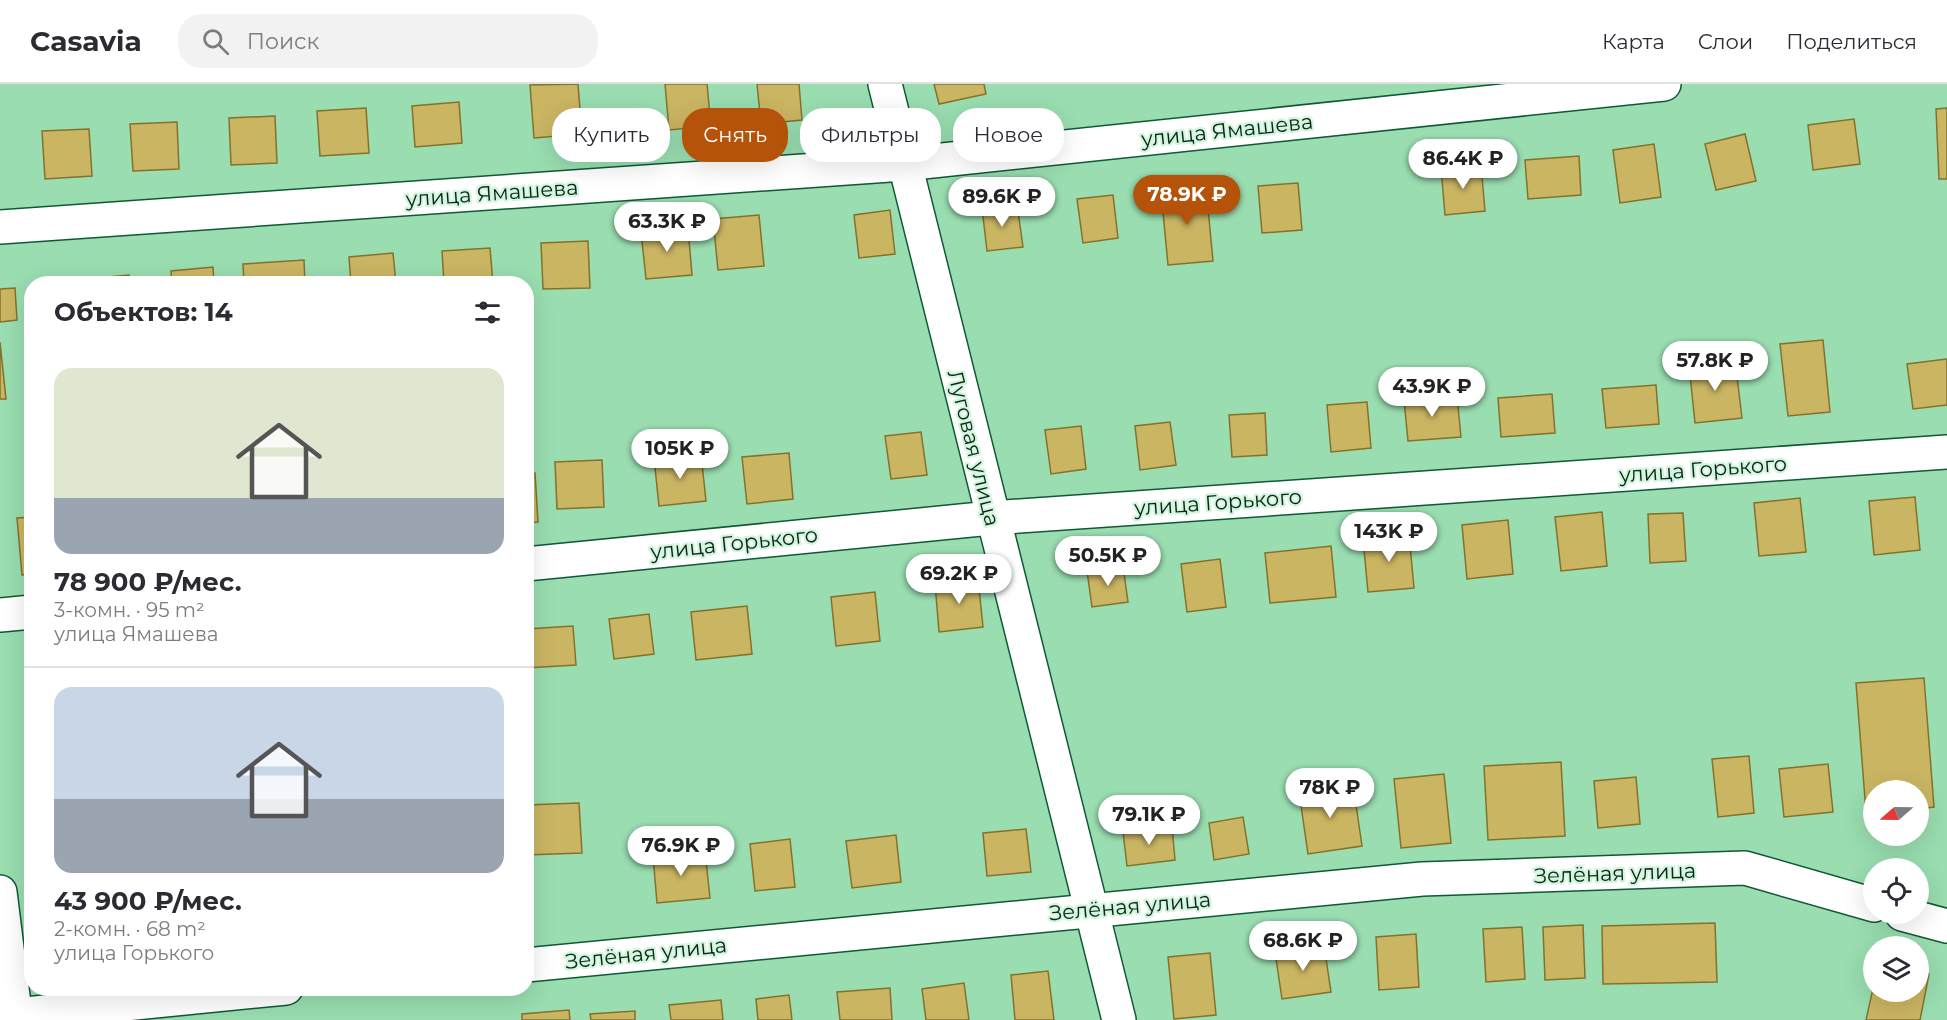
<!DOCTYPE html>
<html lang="ru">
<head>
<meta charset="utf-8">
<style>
	body { margin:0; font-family:Montserrat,sans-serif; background:#f2f2f3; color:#2b2b33; height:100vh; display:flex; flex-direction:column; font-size:22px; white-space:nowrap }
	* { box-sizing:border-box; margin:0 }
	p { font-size:20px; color:#7c7c81 }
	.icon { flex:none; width:33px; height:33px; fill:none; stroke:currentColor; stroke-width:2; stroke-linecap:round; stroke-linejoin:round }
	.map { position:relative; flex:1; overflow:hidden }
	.details { position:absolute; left:24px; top:192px; width:510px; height:720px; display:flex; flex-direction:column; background:#fff; border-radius:24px; box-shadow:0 6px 24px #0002 }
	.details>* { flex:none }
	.guide { position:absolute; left:552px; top:24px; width:570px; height:54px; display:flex; gap:12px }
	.needle { width:39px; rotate:250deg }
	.tools { position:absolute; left:1863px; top:696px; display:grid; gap:12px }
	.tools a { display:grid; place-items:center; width:66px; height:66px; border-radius:50%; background:#fff; box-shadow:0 6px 24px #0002; font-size:30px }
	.price { position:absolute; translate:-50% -51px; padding:0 14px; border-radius:21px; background:#fff; color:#222; font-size:20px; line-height:39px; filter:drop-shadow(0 2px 3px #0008) }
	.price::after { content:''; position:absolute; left:50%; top:36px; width:18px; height:14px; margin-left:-9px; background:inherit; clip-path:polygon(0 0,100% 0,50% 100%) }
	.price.current { background:#b45309; color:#fff }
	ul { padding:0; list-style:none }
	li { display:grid; align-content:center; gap:12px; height:318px; padding:0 30px }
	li+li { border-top:2px solid #e1e1e2 }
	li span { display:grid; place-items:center; height:186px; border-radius:18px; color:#555 }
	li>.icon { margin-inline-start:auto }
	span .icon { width:108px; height:108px; fill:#fffc; stroke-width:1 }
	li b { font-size:26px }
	h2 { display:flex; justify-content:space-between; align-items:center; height:72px; padding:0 30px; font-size:26px }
	.chip { padding:0 21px; border-radius:24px; background:#fff; box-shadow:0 6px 24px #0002; font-size:21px; line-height:54px }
	.chip.current { background:#b45309; color:#fff }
	header { display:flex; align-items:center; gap:36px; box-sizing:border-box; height:84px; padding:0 30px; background:#fff; border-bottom:2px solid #e1e1e2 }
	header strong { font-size:28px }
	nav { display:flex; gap:33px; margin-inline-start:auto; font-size:21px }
	.search { width:420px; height:54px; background:#f2f2f3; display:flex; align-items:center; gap:15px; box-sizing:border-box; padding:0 21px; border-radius:24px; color:#7c7c81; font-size:22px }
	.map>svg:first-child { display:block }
	.building { fill:#cab563; stroke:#84722b; stroke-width:1.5 }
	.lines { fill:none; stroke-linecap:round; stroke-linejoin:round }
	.minor-casing { stroke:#0f5934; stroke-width:36 }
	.minor { stroke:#fff; stroke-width:33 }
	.labels { text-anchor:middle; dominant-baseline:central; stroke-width:4.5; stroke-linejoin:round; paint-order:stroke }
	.street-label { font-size:21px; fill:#0a2616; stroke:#d3f5de }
</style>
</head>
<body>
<header>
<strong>Casavia</strong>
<div class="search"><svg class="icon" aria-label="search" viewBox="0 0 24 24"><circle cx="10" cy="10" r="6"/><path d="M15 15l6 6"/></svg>Поиск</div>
<nav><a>Карта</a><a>Слои</a><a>Поделиться</a></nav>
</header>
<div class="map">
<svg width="1947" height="936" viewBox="0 0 1947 936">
	<rect width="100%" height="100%" fill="#99ddb0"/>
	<g class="building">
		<path d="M578,0l4,50 -48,4 -4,-53z"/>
		<path d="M665,0h42l4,42 -42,4z"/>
		<path d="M757,0h42l3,36 -41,4z"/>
		<path d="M934,0h50l2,10 -47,10z"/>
		<path d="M459,18l3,41 -47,4 -3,-41z"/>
		<path d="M366,24l3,45 -49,3 -3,-45z"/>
		<path d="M1947,24v71h-8l-3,-70z"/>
		<path d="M275,32l2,47 -46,2 -2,-47z"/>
		<path d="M1854,35l6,45 -47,6 -5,-45z"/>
		<path d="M177,38l2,47 -46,2 -3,-47z"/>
		<path d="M89,45l3,47 -47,3 -3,-48z"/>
		<path d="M1745,50l11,47 -40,9 -11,-46z"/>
		<path d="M1654,60l7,53 -41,6 -7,-53z"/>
		<path d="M1579,72l2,39 -53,4 -3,-39z"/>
		<path d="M1481,81l4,46 -40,4 -4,-47z"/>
		<path d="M1298,99l4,47 -40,3 -4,-47z"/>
		<path d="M1206,103l7,74 -45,4 -7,-74z"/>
		<path d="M1113,111l5,43 -35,5 -6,-44z"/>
		<path d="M1017,120l6,43 -36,4 -5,-43z"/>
		<path d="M890,126l5,44 -36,4 -5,-43z"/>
		<path d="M759,131l5,51 -46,4 -5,-51z"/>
		<path d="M688,144l4,47 -46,4 -5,-47z"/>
		<path d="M588,157l2,47 -47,1 -2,-46z"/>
		<path d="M490,164l3,36h-49l-2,-33z"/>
		<path d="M393,169l3,31h-45l-2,-27z"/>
		<path d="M304,176l1,24h-61l-1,-20z"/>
		<path d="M213,183l1,17h-42l-1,-13z"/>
		<path d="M129,191v9h-42l-1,-5z"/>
		<path d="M15,204l2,32 -17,2v-33z"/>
		<path d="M1823,256l7,72 -42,4 -8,-72z"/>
		<path d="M0,258l6,57h-6z"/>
		<path d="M1947,275v46l-34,4 -6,-45z"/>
		<path d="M1735,276l7,58 -47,5 -6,-58z"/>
		<path d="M1656,301l3,39 -53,4 -4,-39z"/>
		<path d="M1552,310l3,39 -54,4 -3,-39z"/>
		<path d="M1457,312l4,41 -53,4 -4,-41z"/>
		<path d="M1367,318l4,46 -40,4 -4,-47z"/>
		<path d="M1265,329l2,42 -35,2 -3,-42z"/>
		<path d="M1170,338l6,43 -36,5 -5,-44z"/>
		<path d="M1081,342l5,43 -35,5 -6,-44z"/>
		<path d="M921,348l6,43 -36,4 -6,-43z"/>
		<path d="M789,369l4,46 -46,5 -5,-47z"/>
		<path d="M701,370l5,47 -47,5 -5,-48z"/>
		<path d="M602,376l2,47 -47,2 -2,-47z"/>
		<path d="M535,389l3,49 -12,1v-49z"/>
		<path d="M1915,413l5,53 -46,5 -5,-54z"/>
		<path d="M1800,414l6,54 -47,4 -5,-53z"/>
		<path d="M1602,428l5,54 -46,5 -6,-54z"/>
		<path d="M1683,429l3,48 -36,2 -2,-49z"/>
		<path d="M32,433v57l-10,1 -5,-57z"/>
		<path d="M1508,436l5,54 -46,5 -5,-54z"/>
		<path d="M1409,450l5,54 -46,4 -5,-53z"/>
		<path d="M1331,462l5,51 -66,6 -5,-50z"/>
		<path d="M1220,475l6,48 -39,5 -6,-48z"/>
		<path d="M1123,482l5,36 -36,5 -5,-36z"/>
		<path d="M978,494l5,49 -44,5 -4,-49z"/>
		<path d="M875,508l5,49 -44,5 -5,-49z"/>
		<path d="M747,522l5,48 -56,6 -5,-48z"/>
		<path d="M649,530l5,40 -40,5 -5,-40z"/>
		<path d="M573,542l3,39 -50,3v-39z"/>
		<path d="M1924,594l10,129 -16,2v-19h-44v22h-8l-10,-129z"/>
		<path d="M1749,672l5,57 -36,4 -6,-58z"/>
		<path d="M1561,678l4,74 -77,4 -4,-74z"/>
		<path d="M1828,680l5,48 -49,5 -5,-48z"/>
		<path d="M1444,690l7,69 -50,5 -7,-69z"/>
		<path d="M1636,693l4,47 -42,4 -4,-47z"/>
		<path d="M1353,700l9,62 -54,8 -9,-62z"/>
		<path d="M579,719l3,50 -56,2v-50z"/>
		<path d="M1243,733l6,37 -35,6 -5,-37z"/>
		<path d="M1172,742l3,34 -48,6 -4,-34z"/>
		<path d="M1026,745l5,43 -44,4 -4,-43z"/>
		<path d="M896,751l5,47 -49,6 -6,-47z"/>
		<path d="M790,755l5,48 -40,4 -5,-47z"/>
		<path d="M705,767l5,47 -53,5 -4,-47z"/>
		<path d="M1715,839l2,59 -114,2 -1,-58z"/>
		<path d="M1583,841l2,53 -40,2 -2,-53z"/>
		<path d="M1522,843l3,52 -39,3 -3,-53z"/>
		<path d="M1416,850l3,53 -40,3 -3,-53z"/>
		<path d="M1324,861l7,47 -49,7 -7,-47z"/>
		<path d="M1210,869l6,62 -42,4 -6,-62z"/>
		<path d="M1048,887l6,49h-39l-4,-45z"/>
		<path d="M1918,888l11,2 -9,46h-54l8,-36v8h44z"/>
		<path d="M964,899l5,37h-43l-4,-31z"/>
		<path d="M890,904l2,32h-52l-3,-28z"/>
		<path d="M789,911l3,25h-34l-2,-21z"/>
		<path d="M721,916l2,20h-52l-2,-15z"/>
		<path d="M569,926l1,10h-48v-6z"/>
		<path d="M635,927v9h-44l-1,-6z"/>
	</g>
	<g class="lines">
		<defs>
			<g id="minor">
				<path d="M885,0l234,936"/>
				<path d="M0,143l904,-63 760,-80"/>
				<path d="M526,480l465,-46 956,-66"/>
				<path d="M0,531l32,-3"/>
				<path d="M0,808l16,128"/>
				<path d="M1902,830l45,12"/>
				<path d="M526,881l896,-86 323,-11 129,37"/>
				<path d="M15,931l271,-27"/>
			</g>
		</defs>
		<use href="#minor" class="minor-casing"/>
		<use href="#minor" class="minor"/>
	</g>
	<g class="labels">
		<g class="street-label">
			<text transform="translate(1227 46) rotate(-6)">улица Ямашева</text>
			<text transform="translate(492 109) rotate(-4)">улица Ямашева</text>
			<text transform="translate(974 364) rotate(76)">Луговая улица</text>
			<text transform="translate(1703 385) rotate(-4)">улица Горького</text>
			<text transform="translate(1218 418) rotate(-4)">улица Горького</text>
			<text transform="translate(734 459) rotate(-6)">улица Горького</text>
			<text transform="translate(1615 789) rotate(-2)">Зелёная улица</text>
			<text transform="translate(1130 822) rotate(-5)">Зелёная улица</text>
			<text transform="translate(646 869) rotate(-6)">Зелёная улица</text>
		</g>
	</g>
</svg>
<div class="tools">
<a><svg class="needle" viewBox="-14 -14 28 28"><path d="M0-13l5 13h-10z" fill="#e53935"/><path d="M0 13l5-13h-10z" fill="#7c7c81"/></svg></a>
<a><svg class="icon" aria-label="locate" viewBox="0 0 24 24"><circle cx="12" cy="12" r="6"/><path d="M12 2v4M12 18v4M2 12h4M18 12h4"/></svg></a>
<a><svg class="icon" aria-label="layers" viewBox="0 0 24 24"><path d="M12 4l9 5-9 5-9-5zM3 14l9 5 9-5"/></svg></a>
</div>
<b class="price" style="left:1463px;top:106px">86.4K ₽</b>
<b class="price current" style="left:1187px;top:142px">78.9K ₽</b>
<b class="price" style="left:1002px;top:144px">89.6K ₽</b>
<b class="price" style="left:667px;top:169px">63.3K ₽</b>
<b class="price" style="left:1715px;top:308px">57.8K ₽</b>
<b class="price" style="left:1432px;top:334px">43.9K ₽</b>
<b class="price" style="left:680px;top:396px">105K ₽</b>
<b class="price" style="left:1389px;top:479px">143K ₽</b>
<b class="price" style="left:1108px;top:503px">50.5K ₽</b>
<b class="price" style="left:959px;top:521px">69.2K ₽</b>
<b class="price" style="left:1330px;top:735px">78K ₽</b>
<b class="price" style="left:1149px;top:762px">79.1K ₽</b>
<b class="price" style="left:681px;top:793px">76.9K ₽</b>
<b class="price" style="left:1303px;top:888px">68.6K ₽</b>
<div class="guide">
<a class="chip">Купить</a>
<a class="chip current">Снять</a>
<a class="chip">Фильтры</a>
<a class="chip">Новое</a>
</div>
<section class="details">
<h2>Объектов: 14<svg class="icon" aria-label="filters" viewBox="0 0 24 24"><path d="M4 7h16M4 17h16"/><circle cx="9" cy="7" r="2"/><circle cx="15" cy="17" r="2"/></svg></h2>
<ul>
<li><span style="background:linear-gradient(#dfe7d0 70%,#9aa5b1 0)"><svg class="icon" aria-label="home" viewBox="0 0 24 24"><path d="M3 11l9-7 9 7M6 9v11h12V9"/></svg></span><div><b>78 900 ₽/мес.</b><p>3-комн. · 95 m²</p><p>улица Ямашева</p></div></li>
<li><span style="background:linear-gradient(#c9d6e8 60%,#9aa5b1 0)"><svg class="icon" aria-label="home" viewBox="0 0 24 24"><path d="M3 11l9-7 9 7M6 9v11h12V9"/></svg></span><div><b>43 900 ₽/мес.</b><p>2-комн. · 68 m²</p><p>улица Горького</p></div></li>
</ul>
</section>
</div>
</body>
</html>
